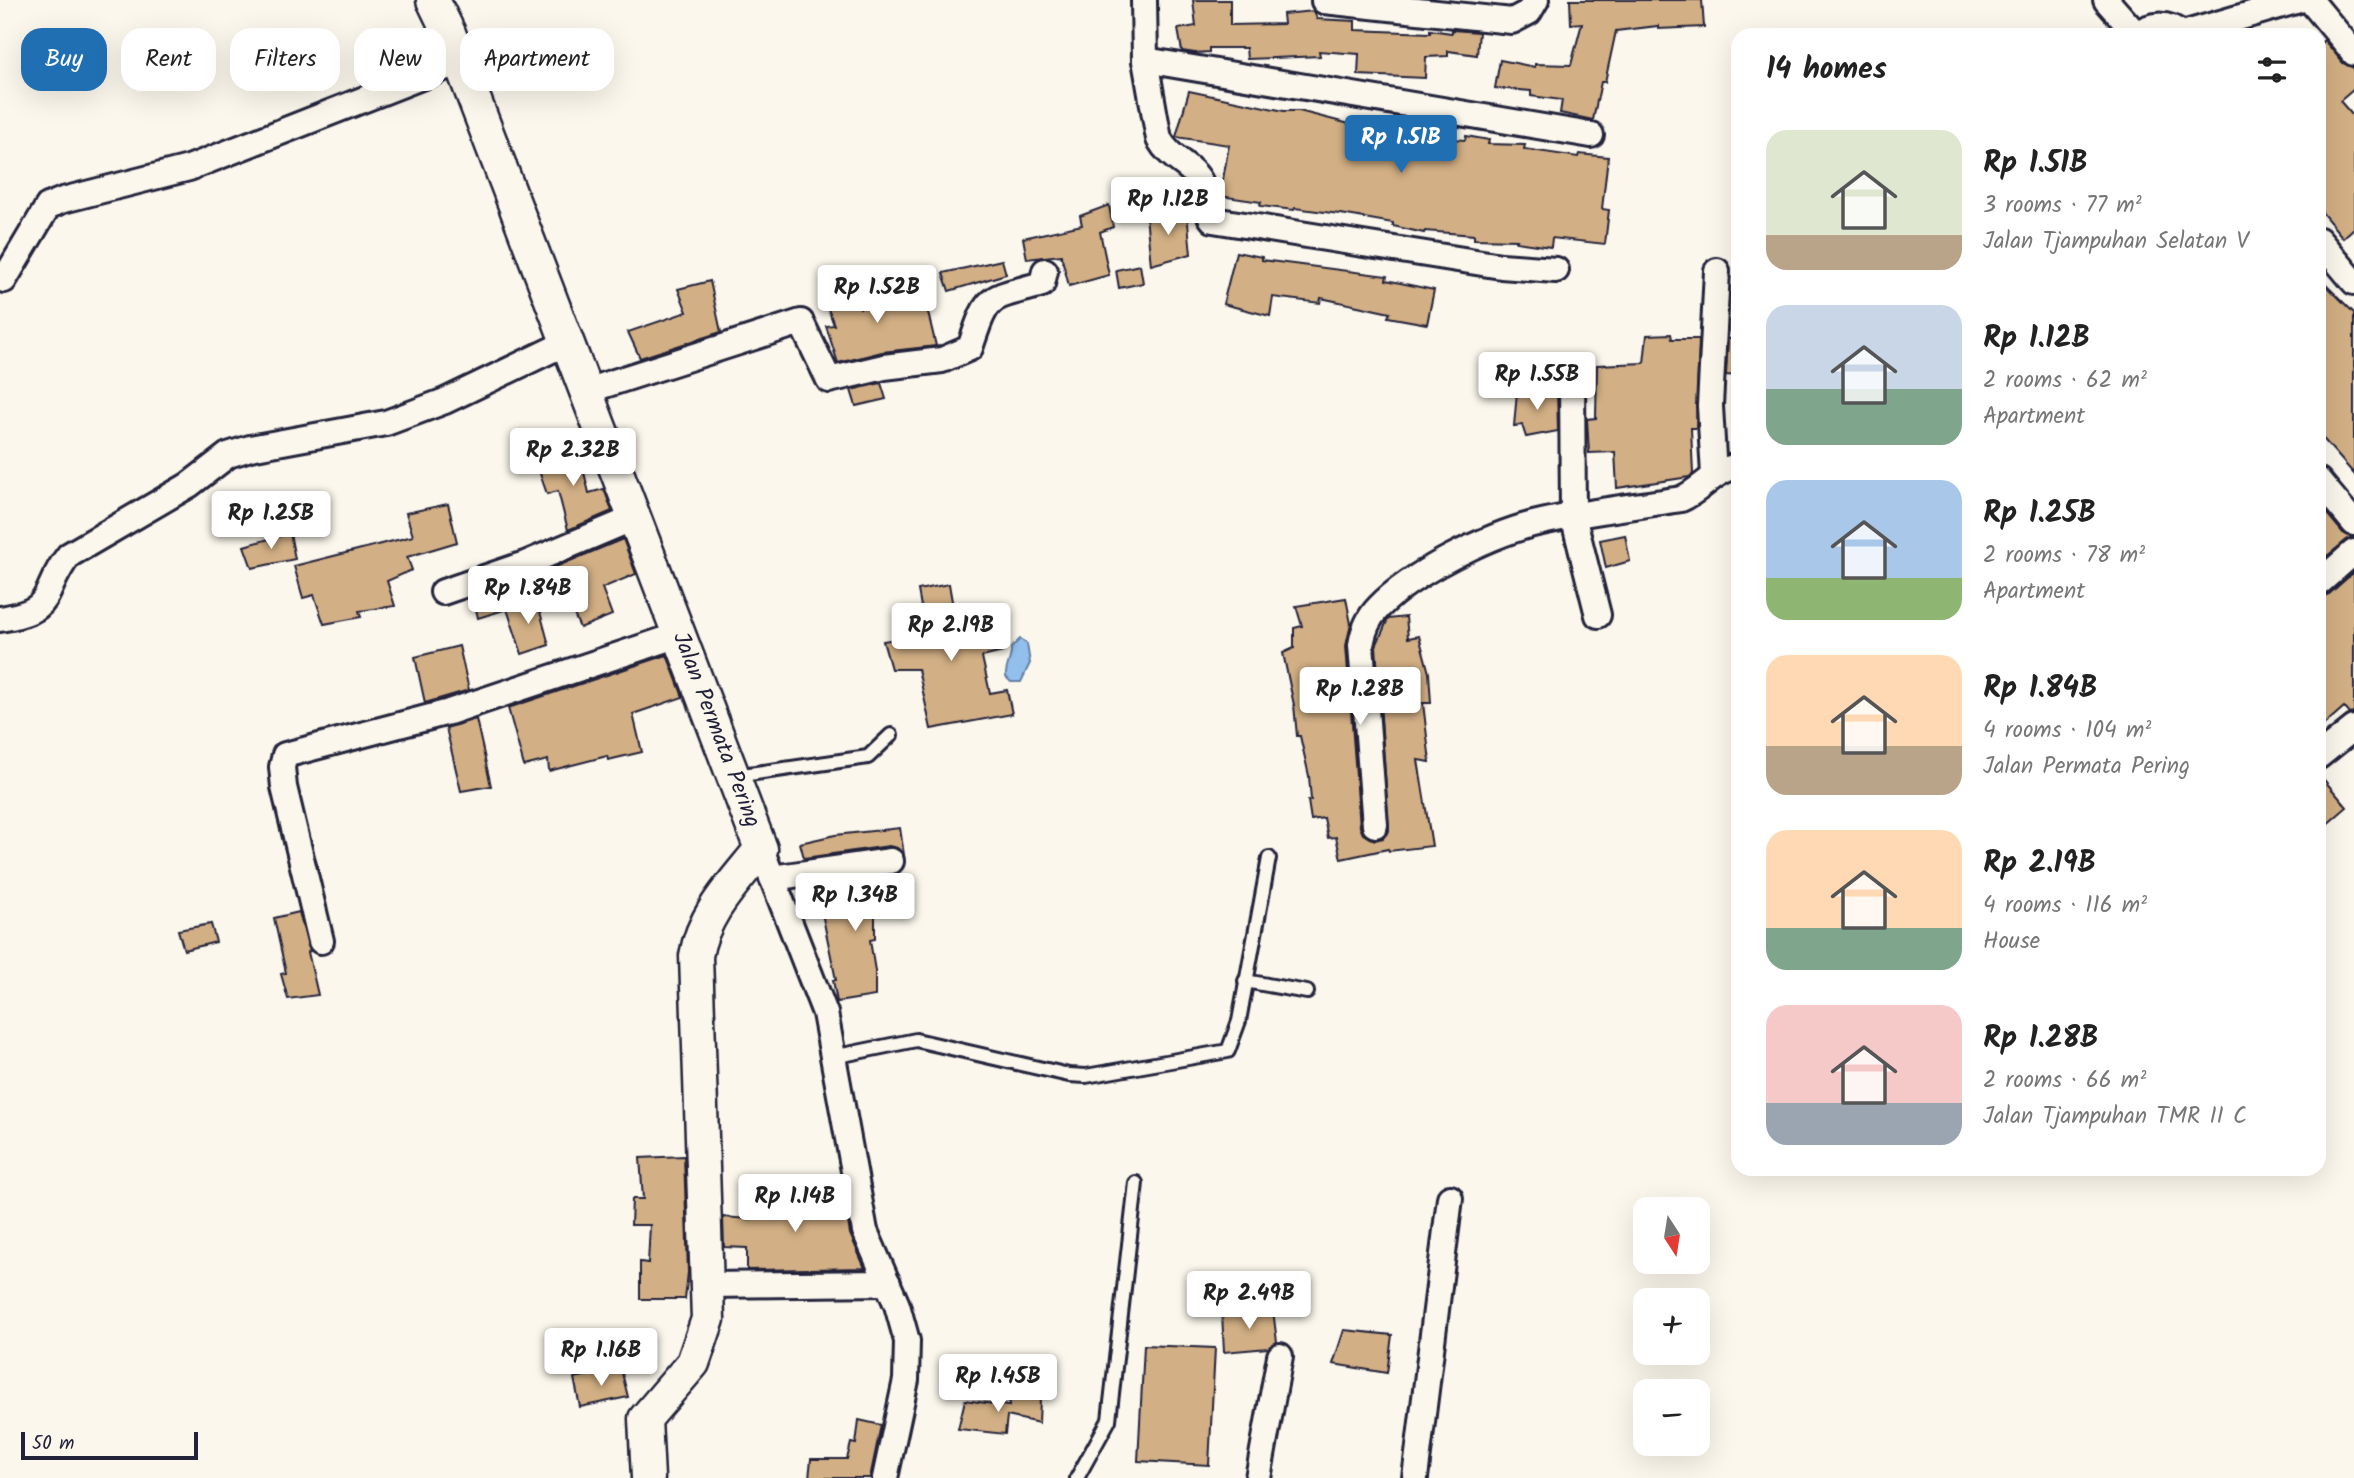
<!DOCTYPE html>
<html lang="en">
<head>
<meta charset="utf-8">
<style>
	body { margin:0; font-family:Kalam,sans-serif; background:#f6f6f6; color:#222; height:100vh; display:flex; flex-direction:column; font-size:26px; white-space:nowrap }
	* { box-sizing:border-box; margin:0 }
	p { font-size:23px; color:#767676 }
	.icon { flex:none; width:38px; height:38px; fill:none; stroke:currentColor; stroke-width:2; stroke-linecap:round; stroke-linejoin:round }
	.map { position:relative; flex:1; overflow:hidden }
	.details { position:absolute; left:1731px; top:28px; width:595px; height:1148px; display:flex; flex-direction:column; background:#fff; border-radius:21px; box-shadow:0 7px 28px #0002 }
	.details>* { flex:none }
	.banner { position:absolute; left:21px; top:28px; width:665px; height:63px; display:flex; gap:14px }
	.needle { width:46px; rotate:168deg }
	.tools { position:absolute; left:1633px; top:1197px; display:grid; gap:14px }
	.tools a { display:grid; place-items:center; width:77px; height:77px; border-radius:14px; background:#fff; box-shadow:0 7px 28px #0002; font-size:35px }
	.scale { position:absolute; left:21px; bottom:18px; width:177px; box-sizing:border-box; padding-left:7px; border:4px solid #22223b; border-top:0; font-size:19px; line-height:24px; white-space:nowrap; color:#22223b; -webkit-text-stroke:5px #fbf7ec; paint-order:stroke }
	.price { position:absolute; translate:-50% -60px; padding:0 16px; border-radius:7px; background:#fff; color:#222; font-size:23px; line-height:46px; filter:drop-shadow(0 2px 4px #0008) }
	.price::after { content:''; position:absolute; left:50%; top:42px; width:21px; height:16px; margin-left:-10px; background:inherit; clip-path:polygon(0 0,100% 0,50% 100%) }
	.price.current { background:#1f6fb2; color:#fff }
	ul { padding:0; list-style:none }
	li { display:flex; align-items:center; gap:21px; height:175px; padding:0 35px }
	li span { display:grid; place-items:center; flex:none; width:196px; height:140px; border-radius:21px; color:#555 }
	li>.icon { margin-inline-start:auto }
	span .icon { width:84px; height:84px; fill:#fffc; stroke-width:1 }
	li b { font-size:30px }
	h2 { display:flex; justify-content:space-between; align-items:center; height:84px; padding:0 35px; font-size:30px }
	.tag { padding:0 24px; border-radius:21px; background:#fff; box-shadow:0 7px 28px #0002; font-size:24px; line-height:63px }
	.tag.current { background:#1f6fb2; color:#fff }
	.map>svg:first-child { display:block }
	.water { fill:#92bfec; stroke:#6580a5; stroke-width:2 }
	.building { fill:#d2af84; stroke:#22223b; stroke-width:2 }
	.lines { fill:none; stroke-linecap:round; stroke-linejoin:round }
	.service-casing { stroke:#22223b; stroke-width:18 }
	.minor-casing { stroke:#22223b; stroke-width:30 }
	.tertiary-casing { stroke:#22223b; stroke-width:37 }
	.service { stroke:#fbf7ec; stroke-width:12 }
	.minor { stroke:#fbf7ec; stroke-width:24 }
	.tertiary { stroke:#fbf7ec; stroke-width:32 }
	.labels { text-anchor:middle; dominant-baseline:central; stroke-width:7; stroke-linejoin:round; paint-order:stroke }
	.street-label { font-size:23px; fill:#22223b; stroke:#fbf7ec }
</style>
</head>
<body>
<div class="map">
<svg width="2354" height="1478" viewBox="0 0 2354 1478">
	<rect width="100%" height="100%" fill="#fbf7ec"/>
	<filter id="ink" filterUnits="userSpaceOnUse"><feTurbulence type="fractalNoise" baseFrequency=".0143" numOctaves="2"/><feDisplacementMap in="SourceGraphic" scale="14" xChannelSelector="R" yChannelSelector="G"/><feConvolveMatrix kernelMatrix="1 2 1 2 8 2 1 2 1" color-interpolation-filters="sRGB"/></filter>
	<g filter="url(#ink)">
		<path class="water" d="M1020,639l7,5 3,19 -9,19h-10l-5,-5c-1,-11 6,-18 5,-29z"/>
		<g class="building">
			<path d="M1193,0h37v25l54,-1 -1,-10 31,-3 3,8 38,2v9l75,3v-3l22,3v-3l27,2 -2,23 -29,-4v5l-22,1 -1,21 -67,-3 1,-21 -40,-3 1,5 -73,3 -1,-11h-37v4l-14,1 -13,-2 -4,-22 18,-3z"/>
			<path d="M1570,0h132l2,27 -46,2v-3l-42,5 -11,51h-4l-8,38 -33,-7 2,-13 -31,-4v-5l-36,-3 5,-28 35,7v-3l36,1 11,-42 -11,1z"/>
			<path d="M2324,40l19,23 11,5v21l-14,12 14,16v111l-11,10 -24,-29v-164z"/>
			<path d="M1189,91l95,20h15l74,19 3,-7 26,5 -2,7 65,5 1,-4 23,4 -1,4 37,1 -1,4 54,8 1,-3 29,3 -6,52 7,1 -4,34 -53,-6 -1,9 -35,-5 1,-2 -43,-1v-4l-49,-4 -1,2 -31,-7v-3l-46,-8 -52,-7 -1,2 -34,-4 1,-4 -41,-6 9,-51 -53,-8z"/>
			<path d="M1109,205l4,22 -13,5 9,43 -40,11 -8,-31 -34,4 -4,-21 59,-13 -2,-9z"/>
			<path d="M1187,213l4,41 -40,11 -5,-49z"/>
			<path d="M1236,252l26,5v3l125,16 -1,4 48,10 -7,34 -39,-7 2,-4 -69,-15 -1,5 -47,-6 -3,19 -47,-12z"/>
			<path d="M1002,260l4,14 -57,17 -6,-18z"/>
			<path d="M1140,265l3,18 -24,5 -3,-18z"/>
			<path d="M2319,278l35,35v161l-35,-40z"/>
			<path d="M710,281l11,51 -81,26 -12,-26 59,-20 -9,-23z"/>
			<path d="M855,286l5,22 63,-16 13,54 -54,6 -44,11 -12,-37 8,-1 -11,-30z"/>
			<path d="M1671,334l1,5h27l-3,89h-5l2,46 -4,3 -72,11 -2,-36 -26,1 -2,-34 9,-1 1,-53 47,-2 3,-28z"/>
			<path d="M1738,338v38l-12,-1 2,-36z"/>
			<path d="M881,383l5,16 -30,7 -5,-16z"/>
			<path d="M1557,389l1,42 -32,6 -4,-12 -8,1 3,-34z"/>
			<path d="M578,447l11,46 15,-4 8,22 -44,19 -10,-39 -11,3 -11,-32z"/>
			<path d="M448,504l9,38 -50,15 5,13 -25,11 8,25 -36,5 2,6 -37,7 -10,-29 -11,3 -9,-32 119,-30 -7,-23z"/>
			<path d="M2319,504l24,29 8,4 -24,19 -8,-9z"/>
			<path d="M290,533l5,26 -43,9 -8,-22z"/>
			<path d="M1625,535l5,26 -24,7 -6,-28z"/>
			<path d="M623,539l13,35 -34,14 10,27 -32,13 -27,-60z"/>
			<path d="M2354,572v141l-4,1 -6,-7 -25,22v-132l10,-3z"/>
			<path d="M949,584l8,46 42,-7 4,29 -21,5 8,36 17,-3 5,24 -81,15 -13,-60h-27l-8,-28 43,-7 -8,-44z"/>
			<path d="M503,587l4,22 -29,9 -5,-21z"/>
			<path d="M536,597l13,48 -27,9 -15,-45z"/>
			<path d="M1346,598l5,26 -5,22 14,181 3,7 12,6 8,-2 6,-7 -13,-185 12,-27 18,-2 2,21 11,-2 10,37 2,30h-8l7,59 -12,-2 14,86 -43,5 -1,-2 -47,10 -5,-22 -8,1 -4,-20 -13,2 -3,-19 3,-1 -2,-24 -9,-40h-3l-3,-31 -11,-52 11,-5v-20l8,-2 -6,-20z"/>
			<path d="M459,646l10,44 -44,13 -10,-46z"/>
			<path d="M667,655l16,42 -50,17 9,38 -34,8 -1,-4 -58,15 -1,-11 -24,6 -16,-58z"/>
			<path d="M476,719l15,67 -30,5 -15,-63z"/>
			<path d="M2319,774l28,33 -28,24z"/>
			<path d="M900,828l4,27 -7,-7 -8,-2 -85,12 -4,-15 35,-8z"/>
			<path d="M893,876l4,24 -22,4v35l-5,1 5,31v25l-38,6 -4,-22h3l-14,-67 9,-1 -9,-26z"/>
			<path d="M299,912l11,39 -2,1 10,43 -30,4 -7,-25 5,-1 -12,-55z"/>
			<path d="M211,924l5,18 -32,8 -6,-20z"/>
			<path d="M684,1156l4,116 -3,27h-45v-37l8,1 2,-38h-19l1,-26h11l-3,-41z"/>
			<path d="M758,1195l86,3 6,36 15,34 -118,2v-22l-23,-1 -1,-30 27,2z"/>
			<path d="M1273,1310l4,32 -9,6 -44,4 -2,-39z"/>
			<path d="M1344,1330l48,5 -5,38 -54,-9z"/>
			<path d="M1144,1345l71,3 -6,117 -71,-4z"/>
			<path d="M621,1369l7,28 -48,10 -6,-29z"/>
			<path d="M1010,1396l30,3 -1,24 -32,-7 -2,18 -47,-5 7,-29 44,6z"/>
			<path d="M859,1420l22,5 -11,53h-61l2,-19h36l4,-16 5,1z"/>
		</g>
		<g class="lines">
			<defs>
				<g id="service">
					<path d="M735,776l133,-19 23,-22"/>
					<path d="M1245,981l62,11"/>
					<path d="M833,1057l83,-17 153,35 17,1 142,-25 11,-30 30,-163"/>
					<path d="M1077,1478l32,-58 27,-237"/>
				</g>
				<g id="minor">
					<path d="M1144,0l1,60 14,79c12,21 29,24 39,39 9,13 5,31 15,42l288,46 55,4"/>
					<path d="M2106,0l30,34"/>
					<path d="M2310,0l44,53"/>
					<path d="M1324,1l188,20 17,-9 7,-12"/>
					<path d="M2183,34l116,-34"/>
					<path d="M2135,35c16,-12 32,-13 48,0"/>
					<path d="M1145,60l446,75"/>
					<path d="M2319,240l35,42"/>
					<path d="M4,280l44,-74 15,-6 126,-32 270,-106"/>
					<path d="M1572,376l1,140 25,99"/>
					<path d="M586,391l215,-69 28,58 55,-13 58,-7 28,-12c19,-57 17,-48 72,-64l3,-13"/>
					<path d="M1714,475l-4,-69 7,-135"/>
					<path d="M2319,481l35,42"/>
					<path d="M2319,583l35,-31"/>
					<path d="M443,592l82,-28 109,-46"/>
					<path d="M0,619c59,-9 39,-26 69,-64l120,-70 39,-30 22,-7 136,-25 59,-22 123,-59"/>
					<path d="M2319,756l35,-28"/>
					<path d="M1375,825l-14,-180c2,-13 8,-28 18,-38 33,-34 108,-71 154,-83 48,-12 99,-17 148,-25 21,-9 33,-29 57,-33"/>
					<path d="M761,849l64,164 40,218 32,74 10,36 -1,39 -21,98"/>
					<path d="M772,878l119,-17"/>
					<path d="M321,941l-37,-154 -2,-20 3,-12 164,-43 230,-77"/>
					<path d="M707,1285l181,-2"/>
					<path d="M1258,1478l22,-122"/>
					<path d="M1415,1478l35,-280"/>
				</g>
				<path id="tertiary" d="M433,0l16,33 312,816c-26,33 -58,64 -65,107l12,363 -15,44 -48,56 3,59"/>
			</defs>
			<use href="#service" class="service-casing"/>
			<use href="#minor" class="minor-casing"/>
			<use href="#tertiary" class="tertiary-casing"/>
			<use href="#service" class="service"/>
			<use href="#minor" class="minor"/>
			<use href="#tertiary" class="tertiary"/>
		</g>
	</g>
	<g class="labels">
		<g class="street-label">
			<text transform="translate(716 730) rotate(69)">Jalan Permata Pering</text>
		</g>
	</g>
</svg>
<div class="tools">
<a><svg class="needle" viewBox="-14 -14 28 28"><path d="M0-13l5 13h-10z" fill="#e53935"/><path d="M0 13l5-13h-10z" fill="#767676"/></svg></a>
<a>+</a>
<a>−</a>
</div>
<div class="scale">50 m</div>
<b class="price current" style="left:1401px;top:175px">Rp 1.51B</b>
<b class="price" style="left:1168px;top:237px">Rp 1.12B</b>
<b class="price" style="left:877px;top:325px">Rp 1.52B</b>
<b class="price" style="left:1537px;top:412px">Rp 1.55B</b>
<b class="price" style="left:573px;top:488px">Rp 2.32B</b>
<b class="price" style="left:271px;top:551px">Rp 1.25B</b>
<b class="price" style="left:528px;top:626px">Rp 1.84B</b>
<b class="price" style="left:951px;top:663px">Rp 2.19B</b>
<b class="price" style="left:1360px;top:727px">Rp 1.28B</b>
<b class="price" style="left:855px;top:933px">Rp 1.34B</b>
<b class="price" style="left:795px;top:1234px">Rp 1.14B</b>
<b class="price" style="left:1249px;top:1331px">Rp 2.49B</b>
<b class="price" style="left:601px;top:1388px">Rp 1.16B</b>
<b class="price" style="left:998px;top:1414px">Rp 1.45B</b>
<div class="banner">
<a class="tag current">Buy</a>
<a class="tag">Rent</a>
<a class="tag">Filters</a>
<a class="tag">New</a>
<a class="tag">Apartment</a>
</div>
<section class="details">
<h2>14 homes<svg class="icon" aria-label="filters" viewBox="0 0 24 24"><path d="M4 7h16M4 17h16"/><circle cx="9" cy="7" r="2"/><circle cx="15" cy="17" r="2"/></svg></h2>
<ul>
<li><span style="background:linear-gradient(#dfe7d0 75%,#b9a48a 0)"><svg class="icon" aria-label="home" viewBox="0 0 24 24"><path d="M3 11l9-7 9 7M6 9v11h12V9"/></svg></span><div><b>Rp 1.51B</b><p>3 rooms · 77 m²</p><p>Jalan Tjampuhan Selatan V</p></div></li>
<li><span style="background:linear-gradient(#c9d6e8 60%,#7fa58c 0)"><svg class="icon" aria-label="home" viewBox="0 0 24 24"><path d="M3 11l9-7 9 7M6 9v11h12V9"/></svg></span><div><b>Rp 1.12B</b><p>2 rooms · 62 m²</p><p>Apartment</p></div></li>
<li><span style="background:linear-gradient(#a9c7e8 70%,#8fb573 0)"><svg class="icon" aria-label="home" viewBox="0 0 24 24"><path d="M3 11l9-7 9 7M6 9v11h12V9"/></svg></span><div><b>Rp 1.25B</b><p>2 rooms · 78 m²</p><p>Apartment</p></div></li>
<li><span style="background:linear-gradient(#ffd9b3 65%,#b9a48a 0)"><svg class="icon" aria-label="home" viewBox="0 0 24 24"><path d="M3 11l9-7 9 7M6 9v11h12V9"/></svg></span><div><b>Rp 1.84B</b><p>4 rooms · 104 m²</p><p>Jalan Permata Pering</p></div></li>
<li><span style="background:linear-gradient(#ffd9b3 70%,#7fa58c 0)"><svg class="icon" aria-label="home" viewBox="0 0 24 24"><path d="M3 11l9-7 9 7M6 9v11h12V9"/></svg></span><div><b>Rp 2.19B</b><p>4 rooms · 116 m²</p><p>House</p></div></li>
<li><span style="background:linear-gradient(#f6c9c9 70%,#9aa5b1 0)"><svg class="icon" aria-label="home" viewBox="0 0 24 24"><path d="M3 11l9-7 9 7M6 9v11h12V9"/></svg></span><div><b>Rp 1.28B</b><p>2 rooms · 66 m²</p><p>Jalan Tjampuhan TMR II C</p></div></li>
</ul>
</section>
</div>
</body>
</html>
